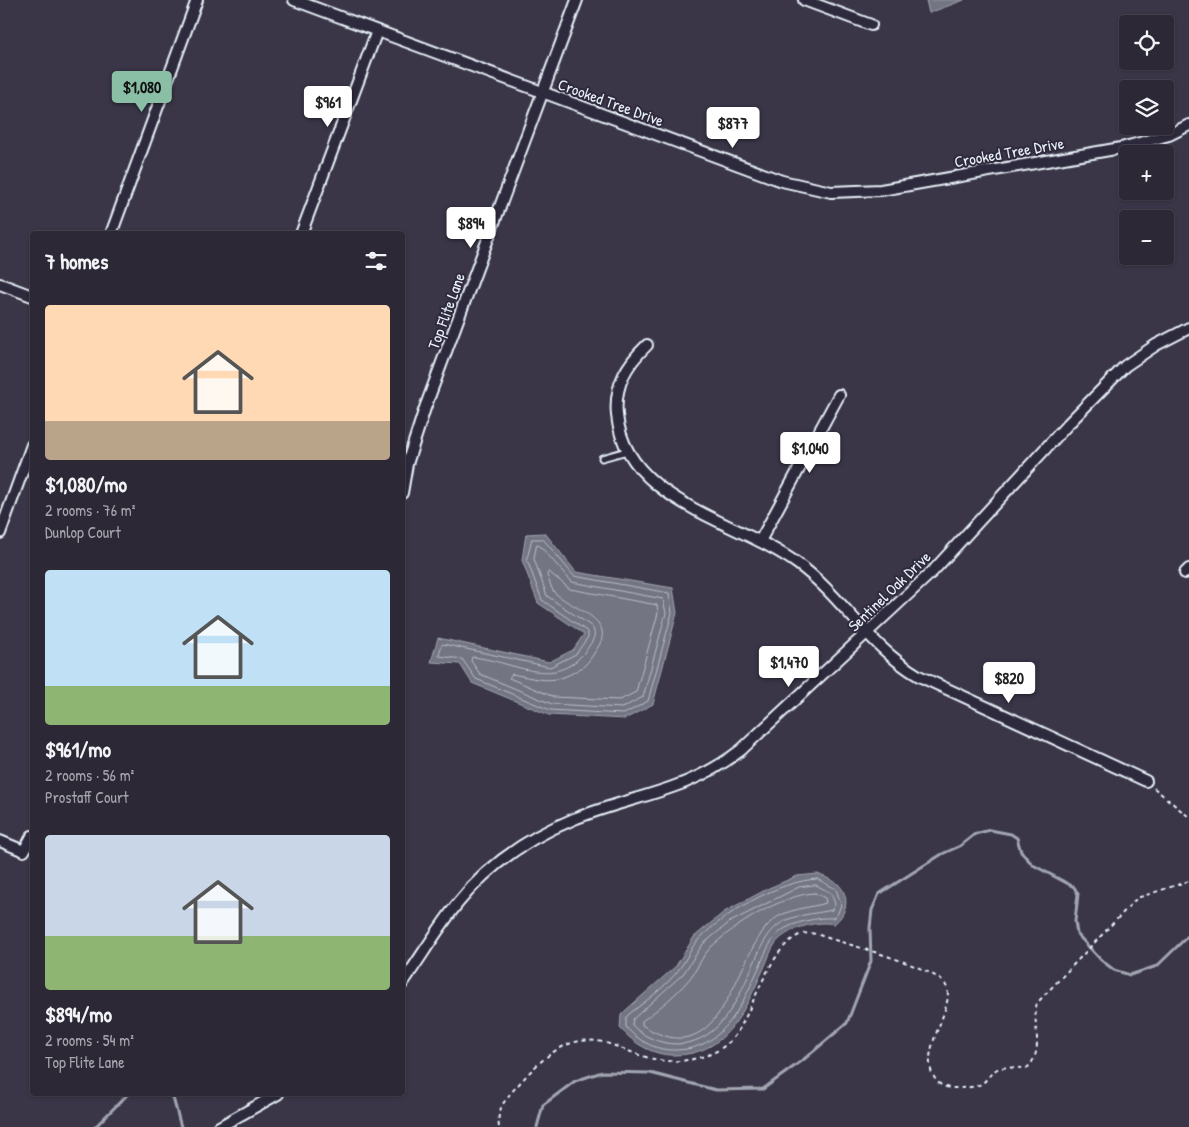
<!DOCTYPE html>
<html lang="en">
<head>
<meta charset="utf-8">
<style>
	body { margin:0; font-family:"Patrick Hand",sans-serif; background:#383442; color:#f1f3f6; height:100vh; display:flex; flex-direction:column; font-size:19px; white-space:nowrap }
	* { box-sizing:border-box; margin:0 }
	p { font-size:16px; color:#a6a6ad }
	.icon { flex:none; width:28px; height:28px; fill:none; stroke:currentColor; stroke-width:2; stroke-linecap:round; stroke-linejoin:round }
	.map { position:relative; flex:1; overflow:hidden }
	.panel { position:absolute; left:30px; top:231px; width:375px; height:865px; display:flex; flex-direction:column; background:#2c2836; border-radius:5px; box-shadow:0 1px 4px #0004,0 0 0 1px #484451 }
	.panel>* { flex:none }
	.tools { position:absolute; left:1119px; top:15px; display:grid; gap:10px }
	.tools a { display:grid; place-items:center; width:55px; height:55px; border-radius:5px; background:#2c2836; box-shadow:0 1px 4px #0004,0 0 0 1px #484451; font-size:25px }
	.price { position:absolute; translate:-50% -42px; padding:0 11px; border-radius:5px; background:#fff; color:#222; font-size:16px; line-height:32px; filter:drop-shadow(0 1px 2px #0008) }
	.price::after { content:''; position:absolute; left:50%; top:30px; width:15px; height:11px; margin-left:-8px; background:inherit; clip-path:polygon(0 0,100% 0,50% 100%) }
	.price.current { background:#8abfa5; color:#111 }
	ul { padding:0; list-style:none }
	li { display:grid; align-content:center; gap:10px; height:265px; padding:0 15px }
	li span { display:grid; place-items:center; height:155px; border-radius:5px; color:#555 }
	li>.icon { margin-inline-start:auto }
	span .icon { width:90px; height:90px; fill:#fffc; stroke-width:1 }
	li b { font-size:21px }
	h2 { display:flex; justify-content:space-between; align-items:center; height:60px; padding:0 15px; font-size:21px }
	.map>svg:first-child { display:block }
	.water { fill:#737482; stroke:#a2a6b1 }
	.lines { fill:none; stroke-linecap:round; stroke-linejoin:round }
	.shore { stroke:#b9bfc9; stroke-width:1 }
	.stream { stroke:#a2a6b1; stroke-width:3 }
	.service-casing { stroke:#e8f1f8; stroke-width:9 }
	.minor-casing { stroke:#e8f1f8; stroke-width:14 }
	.path { stroke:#e8f1f8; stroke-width:2; stroke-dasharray:4 4; stroke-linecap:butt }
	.service { stroke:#2f2a3d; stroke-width:5 }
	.minor { stroke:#2f2a3d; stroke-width:10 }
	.labels { text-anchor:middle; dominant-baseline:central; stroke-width:4; stroke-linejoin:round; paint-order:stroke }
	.street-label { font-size:16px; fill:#e8f1f8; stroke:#2f2a3d }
</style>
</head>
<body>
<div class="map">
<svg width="1189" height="1127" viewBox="0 0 1189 1127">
	<rect width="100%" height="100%" fill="#3a3648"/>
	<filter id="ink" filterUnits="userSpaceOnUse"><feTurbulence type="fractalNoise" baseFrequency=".02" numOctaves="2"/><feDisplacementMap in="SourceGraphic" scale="10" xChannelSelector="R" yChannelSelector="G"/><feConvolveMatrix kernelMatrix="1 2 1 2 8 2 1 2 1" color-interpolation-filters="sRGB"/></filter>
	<g filter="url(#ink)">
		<g class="water">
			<path d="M926,0h38l-35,13z"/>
			<path d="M545,533l31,39 97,16 4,25 -24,91 -28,15 -76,-4 -77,-32 -12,-19 -29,-2 7,-24 111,24 24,-12 11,-16 -46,-31 -16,-43 4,-26z"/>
			<path d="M818,874c6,3 16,6 21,11 12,13 7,30 -5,39 -18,-4 -48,5 -59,20 -5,7 -7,16 -11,24 -19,41 -36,86 -88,87 -22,1 -42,-11 -56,-27l1,-13 5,-5 50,-44 18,-29 30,-25 45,-24 28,-12z"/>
		</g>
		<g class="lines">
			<g class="shore">
				<path d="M532,539h11l31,37 95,17 3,20 -24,88 -24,13 -74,-4 -74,-31 -14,-20 -23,-3 2,-10 2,-2 107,23 26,-13 12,-17v-5l-46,-32 -15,-40z"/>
				<path d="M537,545l3,1 32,36 91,17 3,14 -23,84 -21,11 -70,-4 -72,-30 -9,-13 1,-4c44,4 85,37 117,-11 5,-7 8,-13 2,-20l-44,-30 -13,-37z"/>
				<path d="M549,572l21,17 87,16 1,8 -22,79 -16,8 -66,-3 -45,-19 3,-4c31,6 43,12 72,-8 6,-5 10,-13 14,-19 19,-29 -29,-39 -44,-55 -3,-4 -5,-12 -7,-17z"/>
				<path d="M817,879l19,10 5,16 -4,10 -4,3c-14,-1 -40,4 -52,13 -10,8 -15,20 -20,32 -18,39 -35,86 -85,87 -19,1 -38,-9 -50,-23v-9l3,-4c17,-13 38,-28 51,-46 7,-9 11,-21 19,-29 27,-27 80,-58 118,-60z"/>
				<path d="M816,885l15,8 4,11 -3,6c-16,4 -40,4 -54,15 -12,10 -17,22 -23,36 -16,35 -33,82 -78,83 -16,0 -34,-7 -45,-19l1,-6 50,-45 20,-30 27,-22 69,-35z"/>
				<path d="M815,893l10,5 1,5c-17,5 -41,6 -54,18 -39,35 -47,157 -130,104v-4c17,-12 36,-28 49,-44 7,-9 11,-21 19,-29 23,-22 73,-54 105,-55z"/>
			</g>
			<g class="stream">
				<path d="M172,1094l9,33"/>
				<path d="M95,1127l33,-33"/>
				<path d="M537,1127l6,-22 32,-24 27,-9 48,1 66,17 47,-1 40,-29 44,-37 24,-62 -1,-33 2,-18 7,-16 63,-40 18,-8 15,-12 15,-4 21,4 6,4 4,14 12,13 41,22 4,7 -3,27 2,13 24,26 13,10 16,5 27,-9 32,-31"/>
			</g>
			<defs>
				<path id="service" d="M602,458l25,-7"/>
				<g id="minor">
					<path d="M294,0l488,181 49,11 50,-2 240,-42 48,-13 20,-10"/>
					<path d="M804,0l67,25"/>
					<path d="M111,234l86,-234"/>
					<path d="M301,234l76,-203"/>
					<path d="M0,284l32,12"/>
					<path d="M647,345c-20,19 -33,40 -30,70 8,87 121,105 181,149 45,33 70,82 121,112l227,105"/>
					<path d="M402,493l5,-29 18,-56 152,-408"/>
					<path d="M0,533l32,-88"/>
					<path d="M760,541l79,-146"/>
					<path d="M1185,573l4,-4"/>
					<path d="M0,841l24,10 8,-15"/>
					<path d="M402,984c19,-27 36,-56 56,-81 30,-38 72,-66 116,-84 62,-25 112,-26 167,-69l192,-179 135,-147 57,-58 31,-21 33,-17"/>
					<path d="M219,1127l59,-33"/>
				</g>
			</defs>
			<use href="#service" class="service-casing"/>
			<use href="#minor" class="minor-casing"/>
			<g class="path">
				<path d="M1154,788l35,29"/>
				<path d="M499,1127c-3,-19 8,-30 20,-43 81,-94 101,-3 182,-27 14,-3 27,-12 35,-23 19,-26 41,-115 83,-99 25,9 112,30 126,49 14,20 -28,65 -11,93 4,7 10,11 19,11 8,0 23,0 30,-5 5,-5 10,-13 17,-15 5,-1 20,0 27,0 19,-18 4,-44 10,-65l100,-105 52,-17"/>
			</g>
			<use href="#service" class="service"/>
			<use href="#minor" class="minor"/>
		</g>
	</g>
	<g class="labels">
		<g class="street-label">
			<text transform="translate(611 102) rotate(20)">Crooked Tree Drive</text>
			<text transform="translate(1009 152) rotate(-10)">Crooked Tree Drive</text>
			<text transform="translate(446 311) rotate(-70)">Top Flite Lane</text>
			<text transform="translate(889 591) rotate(-44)">Sentinel Oak Drive</text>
		</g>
	</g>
</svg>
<div class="tools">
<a><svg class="icon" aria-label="locate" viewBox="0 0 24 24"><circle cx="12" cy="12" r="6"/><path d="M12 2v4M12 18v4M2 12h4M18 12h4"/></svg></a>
<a><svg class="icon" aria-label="layers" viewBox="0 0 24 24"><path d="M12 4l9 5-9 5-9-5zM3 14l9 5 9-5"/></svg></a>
<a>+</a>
<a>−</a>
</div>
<b class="price current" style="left:142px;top:113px">$1,080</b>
<b class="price" style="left:328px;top:128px">$961</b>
<b class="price" style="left:733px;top:149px">$877</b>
<b class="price" style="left:471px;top:249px">$894</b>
<b class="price" style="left:810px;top:474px">$1,040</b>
<b class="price" style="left:789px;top:688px">$1,470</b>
<b class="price" style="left:1009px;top:704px">$820</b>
<section class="panel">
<h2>7 homes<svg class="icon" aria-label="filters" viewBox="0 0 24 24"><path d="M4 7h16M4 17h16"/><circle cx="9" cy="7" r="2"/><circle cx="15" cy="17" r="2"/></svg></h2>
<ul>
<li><span style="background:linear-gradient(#ffd9b3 75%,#b9a48a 0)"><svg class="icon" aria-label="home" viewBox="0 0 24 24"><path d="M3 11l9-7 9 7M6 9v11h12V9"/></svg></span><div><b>$1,080/mo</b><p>2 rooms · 76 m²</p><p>Dunlop Court</p></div></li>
<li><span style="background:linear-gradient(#bfe0f5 75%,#8fb573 0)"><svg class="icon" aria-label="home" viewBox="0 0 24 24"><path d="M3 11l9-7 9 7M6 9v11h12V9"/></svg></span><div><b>$961/mo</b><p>2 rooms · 56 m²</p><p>Prostaff Court</p></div></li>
<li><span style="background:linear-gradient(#c9d6e8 65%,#8fb573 0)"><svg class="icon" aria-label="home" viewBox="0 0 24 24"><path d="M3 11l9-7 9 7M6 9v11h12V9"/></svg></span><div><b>$894/mo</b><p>2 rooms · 54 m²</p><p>Top Flite Lane</p></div></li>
</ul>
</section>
</div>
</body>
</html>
